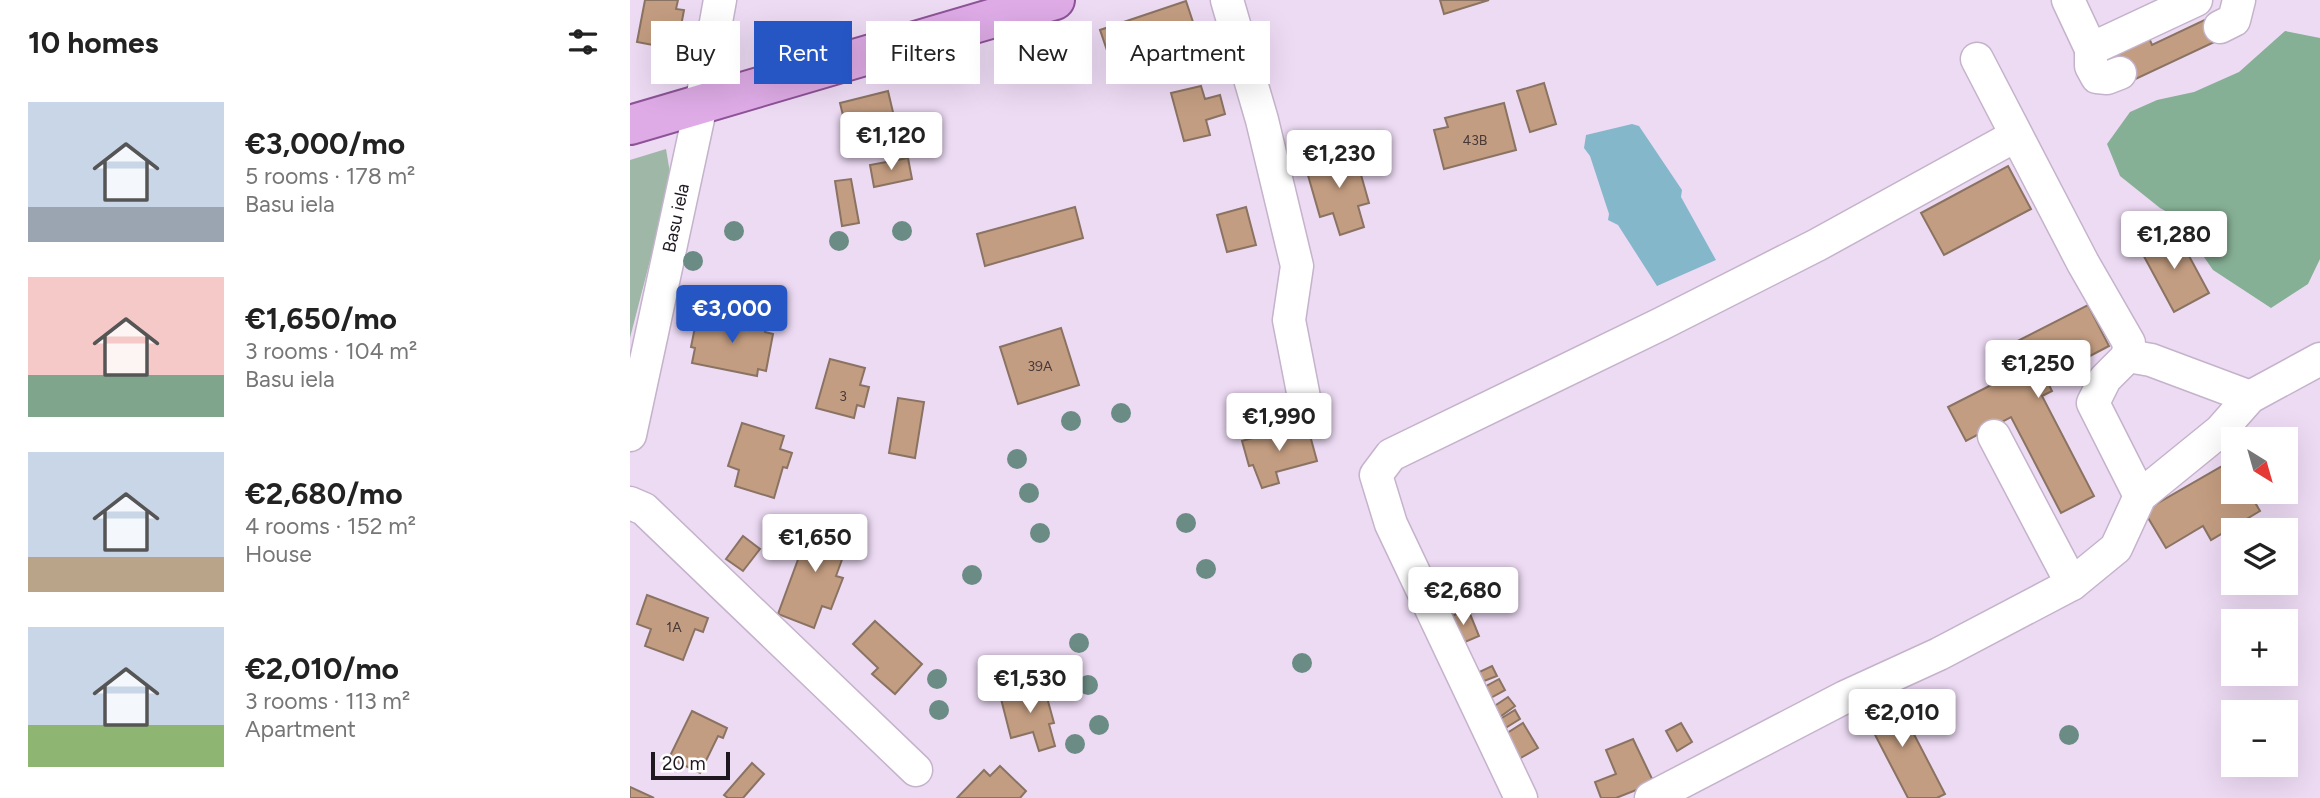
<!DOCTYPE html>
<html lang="en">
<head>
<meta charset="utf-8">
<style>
	body { margin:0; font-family:Figtree,sans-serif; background:#f2f2f2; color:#222; height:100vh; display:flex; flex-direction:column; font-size:26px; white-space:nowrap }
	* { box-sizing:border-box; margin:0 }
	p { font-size:23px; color:#767676 }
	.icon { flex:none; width:38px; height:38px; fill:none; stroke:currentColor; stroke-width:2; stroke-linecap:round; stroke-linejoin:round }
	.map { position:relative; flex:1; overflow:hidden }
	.side { display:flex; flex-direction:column; background:#fff; width:630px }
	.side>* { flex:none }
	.banner { position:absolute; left:21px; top:21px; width:665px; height:63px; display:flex; gap:14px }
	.needle { width:46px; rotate:143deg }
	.controls { position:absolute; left:1591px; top:427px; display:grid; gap:14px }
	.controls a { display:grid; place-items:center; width:77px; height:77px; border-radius:0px; background:#fff; box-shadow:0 7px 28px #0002; font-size:35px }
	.scale { position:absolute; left:21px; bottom:18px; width:79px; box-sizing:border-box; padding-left:7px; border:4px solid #1f1821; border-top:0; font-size:19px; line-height:24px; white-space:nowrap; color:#1f1821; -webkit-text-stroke:5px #fff; paint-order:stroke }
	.price { position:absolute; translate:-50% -60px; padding:0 16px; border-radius:7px; background:#fff; color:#222; font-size:23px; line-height:46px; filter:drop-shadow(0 2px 4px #0008) }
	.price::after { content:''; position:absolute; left:50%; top:42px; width:21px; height:16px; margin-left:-10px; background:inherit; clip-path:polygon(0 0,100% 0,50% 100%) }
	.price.active { background:#2656c4; color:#fff }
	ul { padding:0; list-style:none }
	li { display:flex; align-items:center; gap:21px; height:175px; padding:0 28px }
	li span { display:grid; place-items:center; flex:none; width:196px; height:140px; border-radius:0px; color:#555 }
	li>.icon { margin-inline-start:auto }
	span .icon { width:84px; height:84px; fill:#fffc; stroke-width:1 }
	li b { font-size:30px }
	h2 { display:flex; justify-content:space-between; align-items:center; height:84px; padding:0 28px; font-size:30px }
	.tag { padding:0 24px; border-radius:0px; background:#fff; box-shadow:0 7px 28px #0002; font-size:24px; line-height:63px }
	.tag.active { background:#2656c4; color:#fff }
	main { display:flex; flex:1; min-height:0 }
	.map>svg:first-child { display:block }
	.green { fill:#9eb7a6 }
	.forest { fill:#86b095 }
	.water { fill:#85b7cb }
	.building { fill:#c39d81; stroke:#8a7362; stroke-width:2 }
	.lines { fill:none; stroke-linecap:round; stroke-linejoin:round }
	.minor-casing { stroke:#c4b3cb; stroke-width:35 }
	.major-casing { stroke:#8d5397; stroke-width:42 }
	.minor { stroke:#fff; stroke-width:32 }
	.major { stroke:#deabe6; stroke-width:38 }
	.tree { fill:#6b8c84 }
	.labels { text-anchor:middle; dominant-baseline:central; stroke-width:5; stroke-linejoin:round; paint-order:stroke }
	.number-label { font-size:14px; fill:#483939 }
	.street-label { font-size:18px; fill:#1f1821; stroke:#fff }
</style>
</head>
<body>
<main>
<section class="side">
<h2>10 homes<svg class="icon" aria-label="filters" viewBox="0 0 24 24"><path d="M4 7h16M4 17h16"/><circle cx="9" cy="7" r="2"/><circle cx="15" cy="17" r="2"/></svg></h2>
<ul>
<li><span style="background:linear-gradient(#c9d6e8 75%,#9aa5b1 0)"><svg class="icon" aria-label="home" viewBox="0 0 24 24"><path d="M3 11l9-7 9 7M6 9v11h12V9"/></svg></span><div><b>€3,000/mo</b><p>5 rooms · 178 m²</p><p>Basu iela</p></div></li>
<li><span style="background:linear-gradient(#f6c9c9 70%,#7fa58c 0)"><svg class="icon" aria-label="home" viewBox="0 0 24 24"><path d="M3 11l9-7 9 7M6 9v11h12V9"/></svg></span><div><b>€1,650/mo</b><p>3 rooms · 104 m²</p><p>Basu iela</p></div></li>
<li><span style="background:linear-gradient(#c9d6e8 75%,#b9a48a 0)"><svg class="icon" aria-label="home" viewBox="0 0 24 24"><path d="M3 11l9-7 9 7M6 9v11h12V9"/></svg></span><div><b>€2,680/mo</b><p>4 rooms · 152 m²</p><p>House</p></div></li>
<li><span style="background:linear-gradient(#c9d6e8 70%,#8fb573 0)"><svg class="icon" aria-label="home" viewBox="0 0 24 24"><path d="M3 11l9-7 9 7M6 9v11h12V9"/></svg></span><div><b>€2,010/mo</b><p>3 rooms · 113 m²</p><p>Apartment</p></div></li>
</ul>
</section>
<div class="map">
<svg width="1690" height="798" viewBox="0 0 1690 798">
	<rect width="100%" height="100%" fill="#eddbf4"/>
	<path class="green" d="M36,149l5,30 -41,159v-178z"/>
	<path class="forest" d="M1655,31l35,7v221l-12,25 -37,24 -58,-38 -37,-53 -16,-9 -40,-32 -13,-32 23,-32 27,-12 37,-8 45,-20z"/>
	<path class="water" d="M1002,124l7,2 43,64 -1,7 35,63 -59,26 -39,-61 -10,-5 1,-6 -19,-58 -6,-8 2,-13z"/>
	<g class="building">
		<path d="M15,0h33l-2,9 8,1 -5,27 -8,-1 -2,12 -32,-6z"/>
		<path d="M810,0h49l-45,14z"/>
		<path d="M556,1l11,33 -86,28 -11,-32z"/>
		<path d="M1585,15l10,22 -100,47 -15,-33 37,-18 5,12z"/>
		<path d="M428,39l8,25 -39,11 -7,-25z"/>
		<path d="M914,83l12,41 -26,8 -13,-41z"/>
		<path d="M571,86l4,13 15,-4 5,19 -19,6 4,15 -26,6 -13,-48z"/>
		<path d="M258,91l8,34 -32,8 -2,-8 -16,3 -6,-25z"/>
		<path d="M874,103l12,47 -72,19 -10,-39 14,-3 -3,-9z"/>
		<path d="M724,150l15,53 -11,3 6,21 -24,8 -7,-22 -13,4 -15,-52z"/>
		<path d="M278,158l4,21 -38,8 -4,-22z"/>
		<path d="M1378,166l23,43 -87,46 -23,-42z"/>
		<path d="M221,179l8,44 -17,3 -7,-45z"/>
		<path d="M445,207l8,31 -98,28 -8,-32z"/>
		<path d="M616,207l10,38 -29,7 -10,-37z"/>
		<path d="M1545,230l34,63 -35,19 -34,-63z"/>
		<path d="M1458,305l21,41 -63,33 6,12 -10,5 52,100 -33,17 -50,-96 -45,24 -18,-34 63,-32 -13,-24z"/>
		<path d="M75,313l62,13 -2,6 8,2 -7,37 -8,-2 -1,7 -65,-13 3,-15 -4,-1 5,-25 7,2z"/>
		<path d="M431,328l18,57 -61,19 -18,-57z"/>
		<path d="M200,359l35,9 -5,17 9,2 -5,20 -7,-2 -3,13 -38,-10z"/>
		<path d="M268,398l26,4 -9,56 -26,-5z"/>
		<path d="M112,423l42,13 -4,13 12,4 -5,15 -4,-1 -9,31 -39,-12 4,-16 -11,-4z"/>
		<path d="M661,427l2,6 15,-5 9,33 -41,11 3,11 -17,5 -9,-23 -4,1 -7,-25z"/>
		<path d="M1601,461l2,31h16l11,19 -49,29 -8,-14 -37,22 -22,-37z"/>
		<path d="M184,516l31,11 -9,25 8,2 -8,22 7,2 -12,31 -9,-3 -8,22 -36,-14z"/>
		<path d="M113,536l17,13 -17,22 -17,-12z"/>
		<path d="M17,595l61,23 -5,14 -8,-3 -12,31 -38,-14 6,-17 -14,-5z"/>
		<path d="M838,609l11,27 -21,9 -11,-27z"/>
		<path d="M245,621l47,43 -27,30 -23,-20 6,-6 -25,-24z"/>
		<path d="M862,666l5,10 -18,7 -4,-9z"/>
		<path d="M869,679l6,11 -18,10 -6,-11z"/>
		<path d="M413,683l11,40 -5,1 6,22 -16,5 -6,-19 -22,6 -11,-43z"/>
		<path d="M1262,692l53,102 -8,4h-29l-47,-90z"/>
		<path d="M878,697l7,9 -18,13 -7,-10z"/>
		<path d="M885,710l5,9 -18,11 -5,-9z"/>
		<path d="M62,711l35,17 -4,10 -5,-2 -18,37 -31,-15z"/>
		<path d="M893,723l15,25 -19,11 -15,-24z"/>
		<path d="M1051,723l11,19 -15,9 -11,-20z"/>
		<path d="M1003,739l21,44 -38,15h-15l-6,-16 21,-8 -10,-24z"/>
		<path d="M122,763l12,11 -21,24h-15l-4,-3z"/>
		<path d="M370,766l26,25 -6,7h-63l27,-28 6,6z"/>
		<path d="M0,787l24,11h-24z"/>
	</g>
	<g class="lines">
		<defs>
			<g id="minor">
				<path d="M597,0l35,120 35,146 -8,54 18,93"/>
				<path d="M1438,0l23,49 105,-49"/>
				<path d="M1590,27l14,-7 5,-20"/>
				<path d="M1461,49v17l6,11 10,1 13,-5"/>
				<path d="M1347,59l106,204 46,80 -1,13 23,4 99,37"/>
				<path d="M1498,356l-23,23 -12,24 47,93"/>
				<path d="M0,435l71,-330 19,-105"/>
				<path d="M1364,436l78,148"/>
				<path d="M0,503l14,6 272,261"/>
				<path d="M891,798l-130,-274 -15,-49 15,-20 270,-131 156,-79 198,-109"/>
				<path d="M1021,798l194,-101 94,-43 133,-70 44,-36 24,-52 80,-65 30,-34 70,-38"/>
			</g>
			<path id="major" d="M0,125l425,-125"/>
		</defs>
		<use href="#minor" class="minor-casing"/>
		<use href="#major" class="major-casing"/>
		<use href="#minor" class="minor"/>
		<use href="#major" class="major"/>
	</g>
	<g class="tree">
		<circle cx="104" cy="231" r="10"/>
		<circle cx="272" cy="231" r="10"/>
		<circle cx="209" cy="241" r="10"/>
		<circle cx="63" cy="261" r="10"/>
		<circle cx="491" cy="413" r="10"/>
		<circle cx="441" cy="421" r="10"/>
		<circle cx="387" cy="459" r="10"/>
		<circle cx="399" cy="493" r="10"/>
		<circle cx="556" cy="523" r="10"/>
		<circle cx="410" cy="533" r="10"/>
		<circle cx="576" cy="569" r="10"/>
		<circle cx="342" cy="575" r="10"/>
		<circle cx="449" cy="643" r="10"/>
		<circle cx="672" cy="663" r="10"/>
		<circle cx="307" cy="679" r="10"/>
		<circle cx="458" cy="685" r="10"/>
		<circle cx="309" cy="710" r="10"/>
		<circle cx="469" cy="725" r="10"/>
		<circle cx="1439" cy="735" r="10"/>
		<circle cx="445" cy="744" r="10"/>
	</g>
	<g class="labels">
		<g class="number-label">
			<text x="845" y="140">43B</text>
			<text x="410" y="366">39A</text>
			<text x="213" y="396">3</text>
			<text x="44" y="627">1A</text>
		</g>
		<g class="street-label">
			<text transform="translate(46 218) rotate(-78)">Basu iela</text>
		</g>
	</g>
</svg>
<div class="controls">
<a><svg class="needle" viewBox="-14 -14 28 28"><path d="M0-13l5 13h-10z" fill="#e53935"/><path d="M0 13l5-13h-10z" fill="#767676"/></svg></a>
<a><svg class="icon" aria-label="layers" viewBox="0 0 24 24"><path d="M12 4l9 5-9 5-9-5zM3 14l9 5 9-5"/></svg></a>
<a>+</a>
<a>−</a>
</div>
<div class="scale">20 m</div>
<b class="price" style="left:261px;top:172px">€1,120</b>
<b class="price" style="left:709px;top:190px">€1,230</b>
<b class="price" style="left:1544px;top:271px">€1,280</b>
<b class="price active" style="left:102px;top:345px">€3,000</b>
<b class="price" style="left:1408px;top:400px">€1,250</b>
<b class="price" style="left:649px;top:453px">€1,990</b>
<b class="price" style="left:185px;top:574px">€1,650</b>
<b class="price" style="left:833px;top:627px">€2,680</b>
<b class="price" style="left:400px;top:715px">€1,530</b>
<b class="price" style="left:1272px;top:749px">€2,010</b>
<div class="banner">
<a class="tag">Buy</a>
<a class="tag active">Rent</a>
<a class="tag">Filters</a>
<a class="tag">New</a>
<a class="tag">Apartment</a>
</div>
</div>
</main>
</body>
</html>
